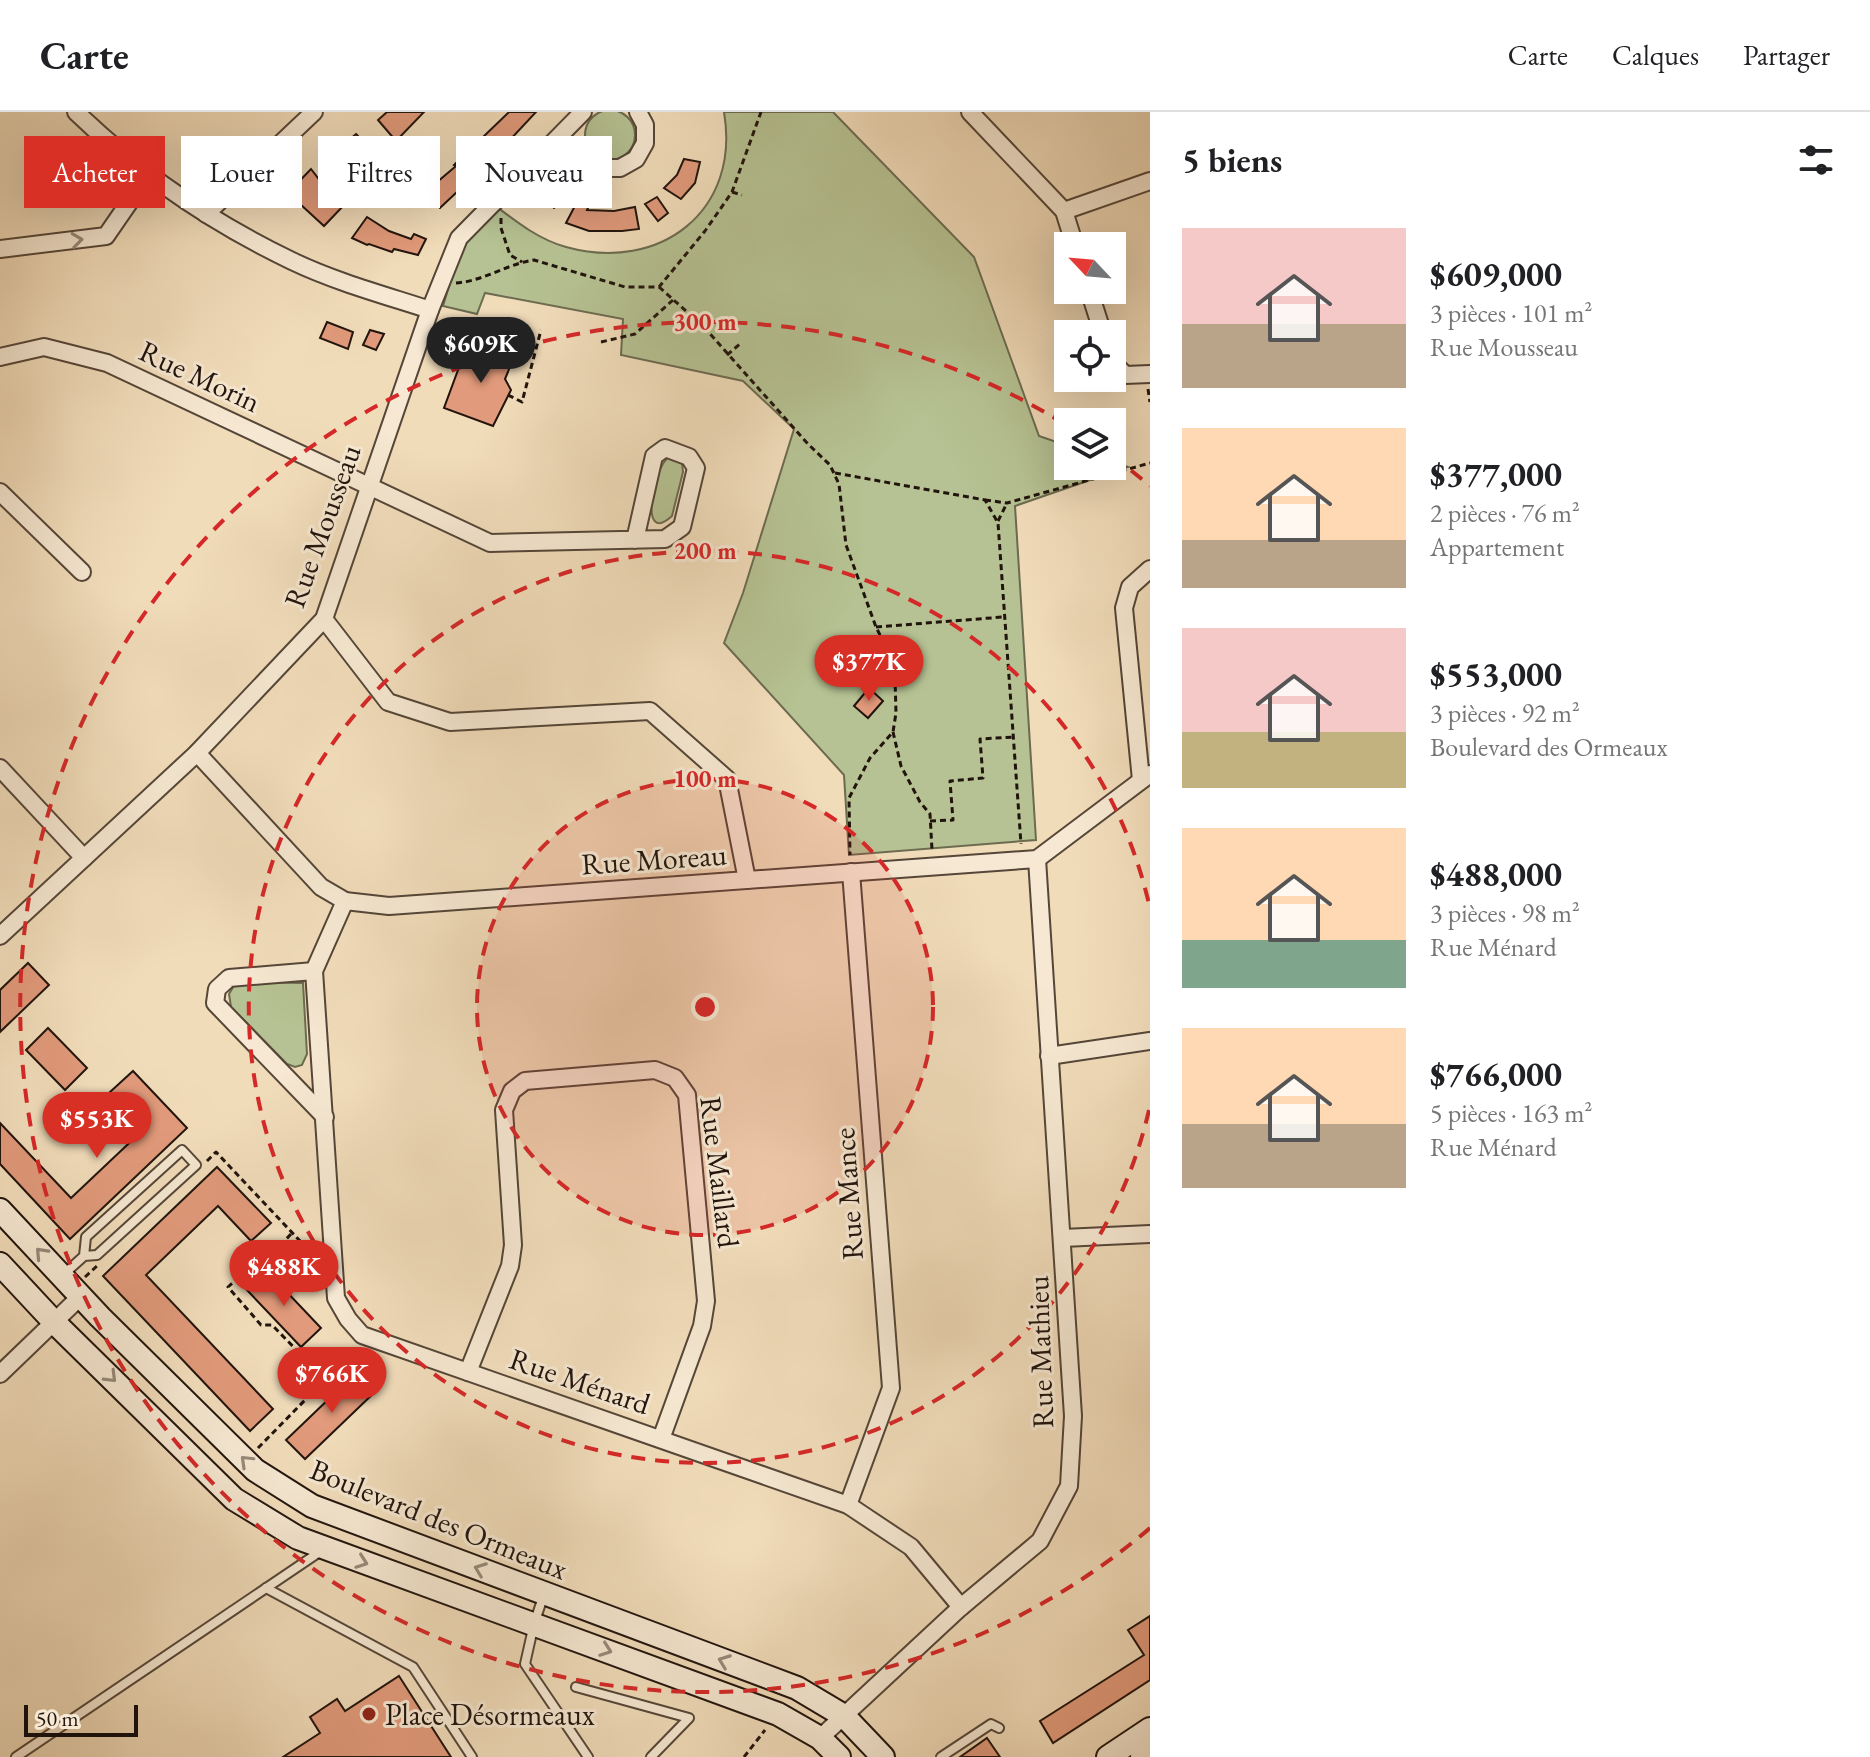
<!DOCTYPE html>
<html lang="fr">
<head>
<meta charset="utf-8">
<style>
	body { margin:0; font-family:"EB Garamond",serif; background:#f6f6f6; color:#202124; height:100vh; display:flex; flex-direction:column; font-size:30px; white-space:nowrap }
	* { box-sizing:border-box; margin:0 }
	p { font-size:26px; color:#757577 }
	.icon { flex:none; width:44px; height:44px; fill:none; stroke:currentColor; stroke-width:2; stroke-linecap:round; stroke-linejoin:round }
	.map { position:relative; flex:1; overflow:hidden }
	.details { display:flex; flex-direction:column; background:#fff; width:720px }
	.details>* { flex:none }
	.guide { position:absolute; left:24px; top:24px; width:760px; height:72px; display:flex; gap:16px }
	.needle { width:52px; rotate:296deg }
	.controls { position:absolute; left:1054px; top:120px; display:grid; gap:16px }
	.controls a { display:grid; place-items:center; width:72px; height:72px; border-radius:0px; background:#fff; box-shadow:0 8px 32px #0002; font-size:40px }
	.scale { position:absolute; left:24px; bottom:20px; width:114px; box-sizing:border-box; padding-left:8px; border:4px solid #21140d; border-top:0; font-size:22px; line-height:28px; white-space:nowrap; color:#21140d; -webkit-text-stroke:6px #f6e8d2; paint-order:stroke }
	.price { position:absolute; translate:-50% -68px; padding:0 18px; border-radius:28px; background:#d93025; color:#fff; font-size:26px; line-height:52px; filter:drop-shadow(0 2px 4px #0008) }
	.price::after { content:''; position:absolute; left:50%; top:48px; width:24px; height:18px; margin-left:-12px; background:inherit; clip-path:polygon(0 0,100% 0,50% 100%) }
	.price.current { background:#222; color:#fff }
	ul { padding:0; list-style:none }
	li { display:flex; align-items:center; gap:24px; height:200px; padding:0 32px }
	li span { display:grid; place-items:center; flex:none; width:224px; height:160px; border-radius:0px; color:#555 }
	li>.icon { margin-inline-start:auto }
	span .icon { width:96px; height:96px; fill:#fffc; stroke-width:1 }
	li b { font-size:34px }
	h2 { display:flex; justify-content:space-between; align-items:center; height:96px; padding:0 32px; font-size:34px }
	.chip { padding:0 28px; border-radius:0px; background:#fff; box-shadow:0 8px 32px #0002; font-size:28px; line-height:72px }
	.chip.current { background:#d93025; color:#fff }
	header { display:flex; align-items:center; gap:48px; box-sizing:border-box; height:112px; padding:0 40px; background:#fff; border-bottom:2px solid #e0e0e0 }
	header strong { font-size:38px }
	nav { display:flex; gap:44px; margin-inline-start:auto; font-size:28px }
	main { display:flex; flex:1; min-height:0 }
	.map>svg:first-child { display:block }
	.green { fill:#b6c293; stroke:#6c6b50; stroke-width:2 }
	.building { fill:#e19a7b; stroke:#21140d; stroke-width:2 }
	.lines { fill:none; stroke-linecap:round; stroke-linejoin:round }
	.lane-casing { stroke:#554638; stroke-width:12 }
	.street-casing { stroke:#554638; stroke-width:20 }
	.secondary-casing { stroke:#21140d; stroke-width:26 }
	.path { stroke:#21140d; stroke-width:3; stroke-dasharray:6 4; stroke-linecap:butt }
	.lane { stroke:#f6e8d2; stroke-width:8 }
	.street { stroke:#f6e8d2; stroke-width:16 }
	.secondary { stroke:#f6e8d2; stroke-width:22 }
	.oneway { stroke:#968979 }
	.ring { fill:none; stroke:#d62828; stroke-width:4; stroke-dasharray:14 10 }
	.poi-dot { fill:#8f2418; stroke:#f6e8d2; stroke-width:3 }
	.labels { text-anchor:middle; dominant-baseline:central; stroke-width:6; stroke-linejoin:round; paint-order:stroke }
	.street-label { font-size:30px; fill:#21140d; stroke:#f6e8d2 }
	.poi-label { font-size:30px; fill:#21140d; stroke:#f6e8d2; text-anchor:start }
	.centre { fill:#d62828; stroke:#f6e8d2; stroke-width:4 }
	.ring-label { font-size:24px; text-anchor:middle; font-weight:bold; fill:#d62828; stroke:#f6e8d2; stroke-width:6; stroke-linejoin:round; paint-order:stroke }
</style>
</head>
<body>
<header>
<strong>Carte</strong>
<nav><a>Carte</a><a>Calques</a><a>Partager</a></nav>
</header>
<main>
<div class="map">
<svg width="1150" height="1645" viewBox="0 0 1150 1645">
	<rect width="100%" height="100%" fill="#f1dcba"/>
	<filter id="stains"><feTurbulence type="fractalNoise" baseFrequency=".0025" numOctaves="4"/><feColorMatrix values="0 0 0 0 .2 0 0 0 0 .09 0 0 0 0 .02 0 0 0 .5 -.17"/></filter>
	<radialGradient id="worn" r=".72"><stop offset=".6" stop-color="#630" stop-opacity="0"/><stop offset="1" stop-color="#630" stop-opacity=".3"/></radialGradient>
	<g class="green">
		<circle cx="610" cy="23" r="25"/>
		<path d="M724,0h109l141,145 65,179 29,10v20h44v-5l16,6 -113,39 21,334 -187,15 -5,-80 -120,-132 19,-50 51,-164 -51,-48 -122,-26 2,-36 -138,-26 -8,21 -34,-8 20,-66 34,-33c21,16 43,33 69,40 94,26 175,-36 158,-135z"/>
		<path d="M669,345l13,6 1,9 -11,44c-34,31 -19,-49 -3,-59z"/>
		<path d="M240,870l63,1 4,71 -5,11 -7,2 -8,-3 -56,-57 -2,-13 6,-10z"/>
	</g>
	<g class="building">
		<path d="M387,0h37l-28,29 -18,-21z"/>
		<path d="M509,0h27l-42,45 -54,51 -17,-14 33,-28 -2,-1z"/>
		<path d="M356,22l21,22 -17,17 -23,-23z"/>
		<path d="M684,47l16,3 -5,21 -14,16 -17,-11 13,-13z"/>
		<path d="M311,57l14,18 20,17 -21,22 -36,-33z"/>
		<path d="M560,71l10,11 -16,14 -10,-10z"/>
		<path d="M657,85l11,16 -10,8 -13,-17z"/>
		<path d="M577,90l12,4 -2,4 27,1 21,-4 4,22 -17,2h-33l-23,-8z"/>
		<path d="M367,105l22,14 22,8 3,-5 12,5 -8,16 -24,-6 -2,3 -23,-8 -2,1 -15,-7z"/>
		<path d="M327,210l26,10 -5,17 -28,-11z"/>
		<path d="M370,218l14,4 -8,16 -13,-5z"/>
		<path d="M468,231l46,14 -9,22 6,11 -18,36 -49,-18z"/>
		<path d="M869,576l14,13 -15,17 -14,-12z"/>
		<path d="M28,851l21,22 -49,47v-42z"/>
		<path d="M48,916l39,40 -22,22 -39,-40z"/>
		<path d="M133,959l54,57 -117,111 -70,-75v-41l71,75 73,-69 -34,-37z"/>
		<path d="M217,1055l54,56 -20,18 -33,-35 -72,69 127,134 -23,22 -147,-155z"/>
		<path d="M266,1158l55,58 -20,19 -55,-58z"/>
		<path d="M358,1259l19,19 -72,69 -19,-19z"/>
		<path d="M1150,1504v64l-97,63 -13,-22 104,-66 -16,-25z"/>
		<path d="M399,1564l52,81h-168l37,-24 -10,-16 27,-18 8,12z"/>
		<path d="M987,1626l13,19h-40z"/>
	</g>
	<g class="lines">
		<defs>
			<g id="lane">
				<path d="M63,1163l21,-19 13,-1 99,-90 -14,-15 -96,87 -2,19"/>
				<path d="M266,1476l147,79 59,90"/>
				<path d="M544,1482l-10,30 -9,40 63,93"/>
				<path d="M576,1575l113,31 -38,39"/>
				<path d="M16,1645l305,-206"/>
				<path d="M941,1645l50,-33 8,4"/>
			</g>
			<g id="street">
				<path d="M76,0c63,61 137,111 216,149 44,21 92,34 138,49"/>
				<path d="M970,0l94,99 11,35"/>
				<path d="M547,37l27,3 27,16h19l16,-9 9,-16v-18l-7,-13"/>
				<path d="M1064,99l86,-30"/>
				<path d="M206,102l108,-102"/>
				<path d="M0,137l106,-13 42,-61"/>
				<path d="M1089,178l14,44"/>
				<path d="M0,245l44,-10 63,16 383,180 175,-4 17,-12 14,-59 -7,-11 -24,-9 -11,8 -19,84"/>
				<path d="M1112,249l13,14 25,-1"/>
				<path d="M0,380l82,80"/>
				<path d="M324,507l64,83 62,20 200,-11 77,68 20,101"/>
				<path d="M197,641l124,134 24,14 44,5 648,-47 113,-85"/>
				<path d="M0,656l84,90"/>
				<path d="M1141,668l-17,-172 6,-21 20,-18"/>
				<path d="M345,789l-31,70 22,327 12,21 14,16 486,170 63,42 50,60"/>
				<path d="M0,824l197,-183 127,-134 106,-309 29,-72 124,-126"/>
				<path d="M314,859l-85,7 -12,11 -2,14 110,114"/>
				<path d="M1049,944l101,-15"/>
				<path d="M1063,1126l87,-4"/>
				<path d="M468,1260l42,-106 3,-21 -9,-135 8,-19 13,-10 130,-11 20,8 12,17 19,206 -4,25 -41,113"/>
				<path d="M0,1262l81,-78"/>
				<path d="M848,1393l43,-117 -40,-516"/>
				<path d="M820,1626l141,-131 79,-66 29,-55 4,-70 -36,-557"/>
			</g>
			<g id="secondary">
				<path d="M0,1098l100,107 155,153 57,36 485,182 47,28 39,41"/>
				<path d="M0,1152l55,59 179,176 64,39 480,176 42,24 19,19"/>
				<path d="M1108,1645l42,-28"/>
				<path d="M1142,1645l8,-5"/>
			</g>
		</defs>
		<use href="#lane" class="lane-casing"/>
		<use href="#street" class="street-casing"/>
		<use href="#secondary" class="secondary-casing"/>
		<g class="path">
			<path d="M732,80l10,3"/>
			<path d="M501,106v10l9,27 12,7"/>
			<path d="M456,171c28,-2 51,-19 78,-23l91,27h34l46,-56 27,-39 29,-80"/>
			<path d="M659,175l44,39 105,118 22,21 9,19 7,61 30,82 19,38v13l1,35 -3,19 -23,26 -21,40 1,57"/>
			<path d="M601,230l34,-8 38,-34"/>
			<path d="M727,243l14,-12"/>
			<path d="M1148,277l2,13"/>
			<path d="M508,283l14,7 19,-72"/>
			<path d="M835,361l150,27 13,23 23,321"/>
			<path d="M985,388l22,3 143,-40"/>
			<path d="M998,409l9,-18"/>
			<path d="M876,515l127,-10"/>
			<path d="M895,566l15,-1"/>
			<path d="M893,620l8,34 19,36 10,12 2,36"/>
			<path d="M930,709l23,-1 -3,-39 33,-3 -3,-39 34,-2"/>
			<path d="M207,1049l9,-9 101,107"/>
			<path d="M291,1122l-29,31 -9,-1 -25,23 33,38h11l53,54"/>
			<path d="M85,1165l12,-11"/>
			<path d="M258,1336l98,-100"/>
			<path d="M744,1645l21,-27"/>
		</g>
		<use href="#lane" class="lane"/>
		<use href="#street" class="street"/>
		<use href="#secondary" class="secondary"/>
	</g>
	<defs><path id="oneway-chevron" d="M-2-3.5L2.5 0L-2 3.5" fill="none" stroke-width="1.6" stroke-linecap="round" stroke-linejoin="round" transform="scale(2)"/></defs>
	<g class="oneway">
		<use href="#oneway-chevron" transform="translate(77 128) rotate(-7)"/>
		<use href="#oneway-chevron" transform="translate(41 1141) rotate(-133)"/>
		<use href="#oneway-chevron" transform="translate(111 1265) rotate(45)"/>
		<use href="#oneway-chevron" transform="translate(246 1349) rotate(-136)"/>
		<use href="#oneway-chevron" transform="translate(362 1450) rotate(20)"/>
		<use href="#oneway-chevron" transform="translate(480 1457) rotate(-159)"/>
		<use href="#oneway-chevron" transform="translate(606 1538) rotate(20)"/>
		<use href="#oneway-chevron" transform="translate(724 1549) rotate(-159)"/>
	</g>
	<circle cx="705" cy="895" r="228" fill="#d62828" fill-opacity=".12"/>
	<g class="ring">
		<circle cx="705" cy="895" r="228"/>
		<path d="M1149 998A456 456 0 1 1 1149 792"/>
		<path d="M1150 1416A685 685 0 1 1 1068 314M1112 344A685 685 0 0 1 1150 374"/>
	</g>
	<circle class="poi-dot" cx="369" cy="1602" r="8"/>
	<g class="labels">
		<g class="street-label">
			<text transform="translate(200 264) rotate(25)">Rue Morin</text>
			<text transform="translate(322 414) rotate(-70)">Rue Mousseau</text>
			<text transform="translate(654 747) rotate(-4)">Rue Moreau</text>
			<text transform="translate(720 1060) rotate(83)">Rue Maillard</text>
			<text transform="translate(848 1082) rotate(-94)">Rue Mance</text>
			<text transform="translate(1040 1240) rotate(-92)">Rue Mathieu</text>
			<text transform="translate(580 1269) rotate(19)">Rue Ménard</text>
			<text transform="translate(439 1407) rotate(22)">Boulevard des Ormeaux</text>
		</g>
		<g class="poi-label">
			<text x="385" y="1602">Place Désormeaux</text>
		</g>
	</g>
	<circle cx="705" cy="895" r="12" class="centre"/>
	<g class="ring-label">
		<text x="705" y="218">300 m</text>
		<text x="705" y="447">200 m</text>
		<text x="705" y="675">100 m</text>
	</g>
	<rect width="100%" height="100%" filter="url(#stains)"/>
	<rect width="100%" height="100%" fill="url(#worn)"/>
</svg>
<div class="controls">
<a><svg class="needle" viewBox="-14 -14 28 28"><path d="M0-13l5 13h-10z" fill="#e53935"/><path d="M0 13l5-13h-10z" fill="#757577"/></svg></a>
<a><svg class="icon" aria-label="locate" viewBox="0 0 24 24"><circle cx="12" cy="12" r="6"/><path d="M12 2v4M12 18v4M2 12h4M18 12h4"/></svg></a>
<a><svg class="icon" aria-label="layers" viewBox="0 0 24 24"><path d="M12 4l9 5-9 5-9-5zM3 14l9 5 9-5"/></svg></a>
</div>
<div class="scale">50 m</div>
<b class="price current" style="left:481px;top:273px">$609K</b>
<b class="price" style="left:869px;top:591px">$377K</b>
<b class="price" style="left:97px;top:1048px">$553K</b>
<b class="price" style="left:284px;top:1196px">$488K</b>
<b class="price" style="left:332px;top:1303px">$766K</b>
<div class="guide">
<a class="chip current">Acheter</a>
<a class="chip">Louer</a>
<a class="chip">Filtres</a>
<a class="chip">Nouveau</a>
</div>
</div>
<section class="details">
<h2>5 biens<svg class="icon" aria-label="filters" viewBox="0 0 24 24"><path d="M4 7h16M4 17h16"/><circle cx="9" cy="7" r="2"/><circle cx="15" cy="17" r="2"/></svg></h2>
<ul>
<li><span style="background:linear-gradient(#f6c9c9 60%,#b9a48a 0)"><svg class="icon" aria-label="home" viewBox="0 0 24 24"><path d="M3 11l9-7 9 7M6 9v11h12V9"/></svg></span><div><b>$609,000</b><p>3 pièces · 101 m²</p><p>Rue Mousseau</p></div></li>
<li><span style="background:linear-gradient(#ffd9b3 70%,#b9a48a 0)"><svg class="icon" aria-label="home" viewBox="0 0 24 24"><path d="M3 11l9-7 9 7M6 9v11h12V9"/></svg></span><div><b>$377,000</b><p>2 pièces · 76 m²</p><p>Appartement</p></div></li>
<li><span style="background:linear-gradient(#f6c9c9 65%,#c2b280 0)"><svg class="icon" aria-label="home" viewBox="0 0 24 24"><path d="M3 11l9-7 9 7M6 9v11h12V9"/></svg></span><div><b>$553,000</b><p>3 pièces · 92 m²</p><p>Boulevard des Ormeaux</p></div></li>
<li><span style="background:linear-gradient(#ffd9b3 70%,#7fa58c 0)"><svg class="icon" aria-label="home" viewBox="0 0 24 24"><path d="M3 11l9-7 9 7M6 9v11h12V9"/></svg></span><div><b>$488,000</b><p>3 pièces · 98 m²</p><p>Rue Ménard</p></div></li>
<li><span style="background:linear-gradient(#ffd9b3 60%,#b9a48a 0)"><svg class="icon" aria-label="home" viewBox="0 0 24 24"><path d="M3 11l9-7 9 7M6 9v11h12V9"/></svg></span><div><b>$766,000</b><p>5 pièces · 163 m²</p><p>Rue Ménard</p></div></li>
</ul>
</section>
</main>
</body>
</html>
